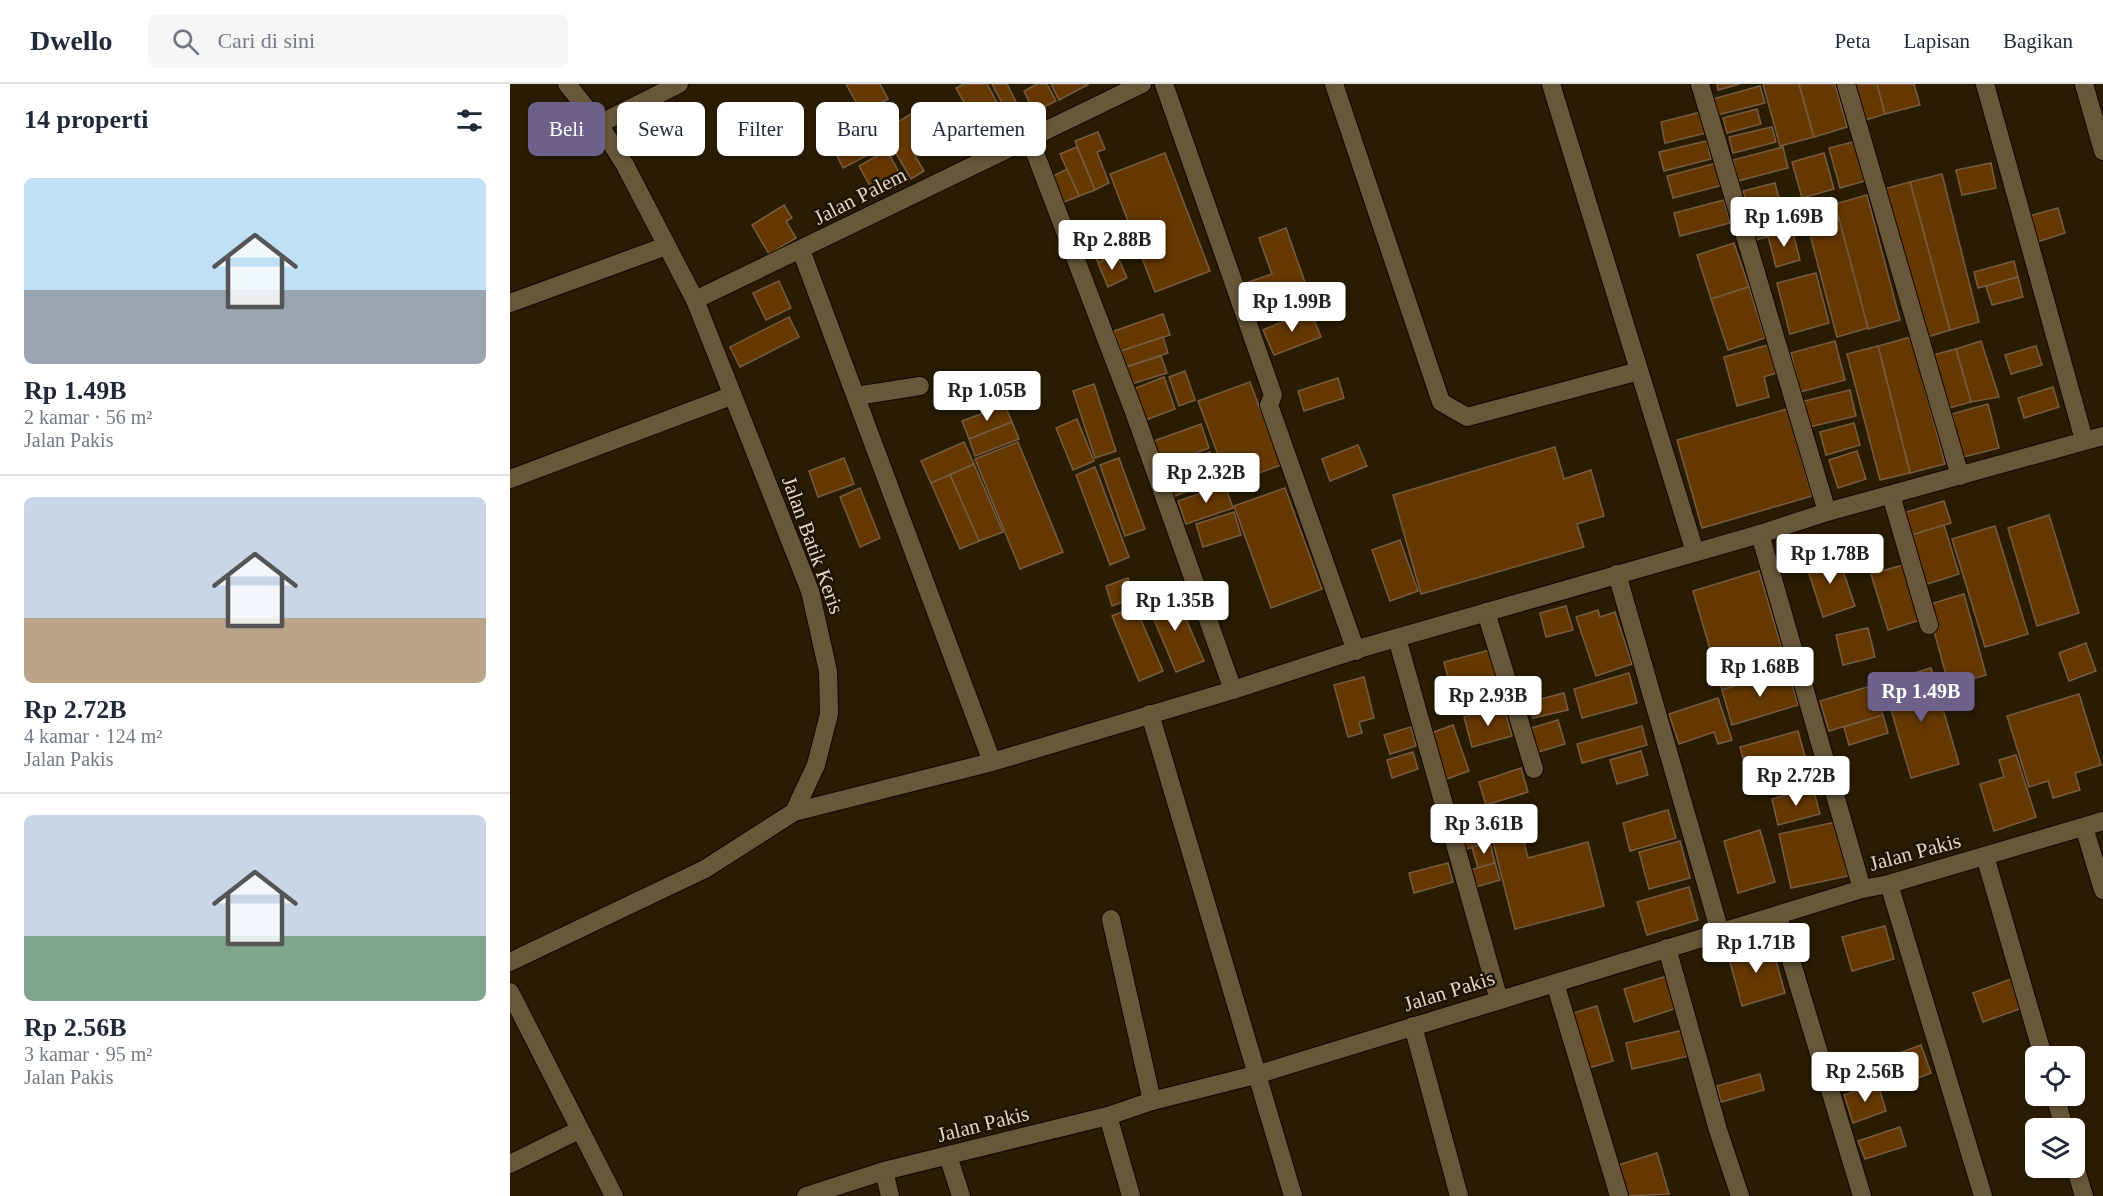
<!DOCTYPE html>
<html lang="id">
<head>
<meta charset="utf-8">
<style>
	body { margin:0; font-family:Georgia,serif; background:#f6f6f7; color:#1f2937; height:100vh; display:flex; flex-direction:column; font-size:22px; white-space:nowrap }
	* { box-sizing:border-box; margin:0 }
	p { font-size:20px; color:#747a83 }
	.icon { flex:none; width:33px; height:33px; fill:none; stroke:currentColor; stroke-width:2; stroke-linecap:round; stroke-linejoin:round }
	.map { position:relative; flex:1; overflow:hidden }
	.side { display:flex; flex-direction:column; background:#fff; width:510px }
	.side>* { flex:none }
	.banner { position:absolute; left:18px; top:18px; width:570px; height:54px; display:flex; gap:12px }
	.tools { position:absolute; left:1515px; top:962px; display:grid; gap:12px }
	.tools a { display:grid; place-items:center; width:60px; height:60px; border-radius:9px; background:#fff; box-shadow:0 2px 4px #0004; font-size:30px }
	.price { position:absolute; translate:-50% -51px; padding:0 14px; border-radius:6px; background:#fff; color:#222; font-size:20px; line-height:39px; filter:drop-shadow(0 2px 3px #0008) }
	.price::after { content:''; position:absolute; left:50%; top:36px; width:18px; height:14px; margin-left:-9px; background:inherit; clip-path:polygon(0 0,100% 0,50% 100%) }
	.price.selected { background:#6b6189; color:#fff }
	ul { padding:0; list-style:none }
	li { display:grid; align-content:center; gap:12px; height:318px; padding:0 24px }
	li+li { border-top:2px solid #e0e1e3 }
	li span { display:grid; place-items:center; height:186px; border-radius:9px; color:#555 }
	li>.icon { margin-inline-start:auto }
	span .icon { width:108px; height:108px; fill:#fffc; stroke-width:1 }
	li b { font-size:26px }
	h2 { display:flex; justify-content:space-between; align-items:center; height:72px; padding:0 24px; font-size:26px }
	.pill { padding:0 21px; border-radius:9px; background:#fff; box-shadow:0 2px 4px #0004; font-size:21px; line-height:54px }
	.pill.selected { background:#6b6189; color:#fff }
	header { display:flex; align-items:center; gap:36px; box-sizing:border-box; height:84px; padding:0 30px; background:#fff; border-bottom:2px solid #e0e1e3 }
	header strong { font-size:28px }
	nav { display:flex; gap:33px; margin-inline-start:auto; font-size:21px }
	.search { width:420px; height:54px; background:#f6f6f7; display:flex; align-items:center; gap:15px; box-sizing:border-box; padding:0 21px; border-radius:9px; color:#747a83; font-size:22px }
	main { display:flex; flex:1; min-height:0 }
	.map>svg:first-child { display:block }
	.building { fill:#653800; stroke:#765c44; stroke-width:1.5 }
	.lines { fill:none; stroke-linecap:round; stroke-linejoin:round }
	.minor-casing { stroke:#110600; stroke-width:20 }
	.minor { stroke:#685739; stroke-width:18 }
	.labels { text-anchor:middle; dominant-baseline:central; stroke-width:5; stroke-linejoin:round; paint-order:stroke }
	.street-label { font-size:21px; fill:#e1d7c6; stroke:#1e1300 }
</style>
</head>
<body>
<header>
<strong>Dwello</strong>
<div class="search"><svg class="icon" aria-label="search" viewBox="0 0 24 24"><circle cx="10" cy="10" r="6"/><path d="M15 15l6 6"/></svg>Cari di sini</div>
<nav><a>Peta</a><a>Lapisan</a><a>Bagikan</a></nav>
</header>
<main>
<section class="side">
<h2>14 properti<svg class="icon" aria-label="filters" viewBox="0 0 24 24"><path d="M4 7h16M4 17h16"/><circle cx="9" cy="7" r="2"/><circle cx="15" cy="17" r="2"/></svg></h2>
<ul>
<li><span style="background:linear-gradient(#bfe0f5 60%,#9aa5b1 0)"><svg class="icon" aria-label="home" viewBox="0 0 24 24"><path d="M3 11l9-7 9 7M6 9v11h12V9"/></svg></span><div><b>Rp 1.49B</b><p>2 kamar · 56 m²</p><p>Jalan Pakis</p></div></li>
<li><span style="background:linear-gradient(#c9d6e8 65%,#b9a48a 0)"><svg class="icon" aria-label="home" viewBox="0 0 24 24"><path d="M3 11l9-7 9 7M6 9v11h12V9"/></svg></span><div><b>Rp 2.72B</b><p>4 kamar · 124 m²</p><p>Jalan Pakis</p></div></li>
<li><span style="background:linear-gradient(#c9d6e8 65%,#7fa58c 0)"><svg class="icon" aria-label="home" viewBox="0 0 24 24"><path d="M3 11l9-7 9 7M6 9v11h12V9"/></svg></span><div><b>Rp 2.56B</b><p>3 kamar · 95 m²</p><p>Jalan Pakis</p></div></li>
</ul>
</section>
<div class="map">
<svg width="1593" height="1112" viewBox="0 0 1593 1112">
	<rect width="100%" height="100%" fill="#2a1c00"/>
	<g class="building">
		<path d="M336,0h34l8,15 -26,14z"/>
		<path d="M454,0h23l19,35 -25,14 -25,-45z"/>
		<path d="M482,0h15l14,28 -11,6z"/>
		<path d="M527,0h10l9,17 -22,11 -10,-21z"/>
		<path d="M541,0h38l-30,16z"/>
		<path d="M1207,0h23l-22,6z"/>
		<path d="M1253,0h36l15,53 -34,9z"/>
		<path d="M1289,0h36l12,43 -33,10z"/>
		<path d="M1339,0h28l8,30 -26,8z"/>
		<path d="M1367,0h37l6,21 -35,9z"/>
		<path d="M1250,2l5,17 -48,12 -4,-16z"/>
		<path d="M409,25l19,35 -23,12 9,15 -13,8 -28,-48z"/>
		<path d="M1247,25l4,15 -34,9 -4,-15z"/>
		<path d="M1191,28l5,21 -41,10 -4,-21z"/>
		<path d="M1262,43l4,15 -43,11 -4,-16z"/>
		<path d="M366,46l9,16 -42,22 -8,-16z"/>
		<path d="M588,48l7,17 -8,3 12,31 -14,7 -20,-49z"/>
		<path d="M1197,57l4,18 -47,12 -5,-19z"/>
		<path d="M1347,57l11,39 -28,8 -11,-40z"/>
		<path d="M567,63l18,43 -16,6 -19,-42z"/>
		<path d="M1273,63l5,21 -50,13 -5,-21z"/>
		<path d="M377,66l15,28 -28,15 -15,-27z"/>
		<path d="M655,69l45,118 -55,21 -45,-118z"/>
		<path d="M1314,69l10,36 -32,9 -10,-36z"/>
		<path d="M1207,79l6,22 -50,13 -6,-22z"/>
		<path d="M1481,79l5,25 -34,7 -6,-25z"/>
		<path d="M557,85l12,27 -17,7 -11,-26z"/>
		<path d="M1432,90l37,148 -29,8 -40,-148z"/>
		<path d="M1400,98l40,148 -29,9 -40,-149z"/>
		<path d="M1265,99l5,19 -31,8 -6,-19z"/>
		<path d="M1357,111l33,125 -32,9 -33,-125z"/>
		<path d="M1214,116l6,23 -50,13 -6,-23z"/>
		<path d="M1325,120l33,124 -31,9 -33,-125z"/>
		<path d="M274,121l8,13 -6,3 10,17 -27,16 -17,-29z"/>
		<path d="M1280,122l6,23 -44,12 -6,-23z"/>
		<path d="M1548,124l7,25 -28,9 -8,-26z"/>
		<path d="M614,142l9,22 -35,15 -10,-22z"/>
		<path d="M776,144l28,80 -29,10 -10,-27 -29,10 -6,-16 32,-11 -13,-36z"/>
		<path d="M1282,145l8,31 -24,7 -8,-31z"/>
		<path d="M1224,159l15,44 -38,12 -14,-44z"/>
		<path d="M607,171l10,23 -19,9 -10,-24z"/>
		<path d="M1504,177l4,16 -40,11 -4,-16z"/>
		<path d="M1306,189l13,50 -39,11 -13,-51z"/>
		<path d="M1508,193l5,20 -31,8 -6,-19z"/>
		<path d="M269,197l12,27 -25,12 -13,-27z"/>
		<path d="M1239,203l16,51 -37,12 -17,-51z"/>
		<path d="M800,226l11,27 -47,18 -11,-25z"/>
		<path d="M653,230l7,21 -49,16 -7,-20z"/>
		<path d="M279,233l10,20 -59,30 -10,-20z"/>
		<path d="M653,253l5,16 -42,14 -5,-16z"/>
		<path d="M1401,253l34,127 -35,9 -32,-127z"/>
		<path d="M1325,257l10,39 -45,12 -9,-39z"/>
		<path d="M1471,257l18,56 -28,5 -15,-53z"/>
		<path d="M1258,261l8,28 -12,4 5,20 -32,9 -13,-49z"/>
		<path d="M1368,262l32,127 -30,7 -33,-126z"/>
		<path d="M1526,262l6,19 -31,9 -6,-19z"/>
		<path d="M1446,265l15,53 -29,8 -13,-54z"/>
		<path d="M651,272l6,17 -36,11 -5,-17z"/>
		<path d="M675,287l10,29 -16,6 -10,-29z"/>
		<path d="M654,293l11,32 -32,12 -12,-31z"/>
		<path d="M828,294l6,20 -40,13 -6,-20z"/>
		<path d="M740,298l31,83 -52,19 -31,-83z"/>
		<path d="M584,300l22,67 -21,7 -22,-67z"/>
		<path d="M1543,303l6,20 -35,11 -6,-20z"/>
		<path d="M1340,306l6,26 -47,11 -5,-26z"/>
		<path d="M1478,320l11,44 -36,9 -11,-43z"/>
		<path d="M495,321l7,17 -43,17 -7,-18z"/>
		<path d="M1277,325l25,87 -110,32 -25,-88z"/>
		<path d="M567,335l17,42 -21,9 -17,-42z"/>
		<path d="M502,338l7,17 -44,17 -6,-17z"/>
		<path d="M1344,339l6,22 -34,10 -6,-23z"/>
		<path d="M691,340l8,24 -49,18 -9,-24z"/>
		<path d="M454,358l10,22 -43,19 -10,-22z"/>
		<path d="M508,358l45,110 -43,17 -45,-110z"/>
		<path d="M848,361l9,21 -37,15 -8,-22z"/>
		<path d="M1045,363l9,32 27,-9 13,46 -27,8 7,23 -163,47 -28,-99z"/>
		<path d="M1347,367l9,28 -28,9 -9,-28z"/>
		<path d="M700,368l10,27 -50,19 -9,-28z"/>
		<path d="M334,374l10,26 -36,13 -9,-26z"/>
		<path d="M609,374l26,71 -20,7 -25,-71z"/>
		<path d="M464,380l29,68 -24,9 -29,-66z"/>
		<path d="M585,383l34,90 -19,8 -34,-90z"/>
		<path d="M440,391l29,66 -19,8 -29,-66z"/>
		<path d="M715,401l8,23 -47,16 -8,-23z"/>
		<path d="M350,404l20,50 -20,9 -20,-50z"/>
		<path d="M775,404l37,101 -51,19 -37,-102z"/>
		<path d="M1434,417l7,22 -42,13 -6,-23z"/>
		<path d="M724,428l7,23 -38,12 -7,-23z"/>
		<path d="M1539,431l30,98 -42,13 -29,-98z"/>
		<path d="M1434,441l15,49 -35,11 -15,-49z"/>
		<path d="M1485,442l33,108 -43,13 -33,-108z"/>
		<path d="M890,456l18,51 -28,10 -18,-51z"/>
		<path d="M1327,469l18,53 -32,11 -17,-53z"/>
		<path d="M1393,481l17,55 -32,10 -17,-56z"/>
		<path d="M1249,487l29,99 -66,20 -29,-99z"/>
		<path d="M618,494l6,20 -22,8 -6,-20z"/>
		<path d="M664,507l30,70 -28,11 -29,-69z"/>
		<path d="M1454,510l22,81 -37,11 -22,-81z"/>
		<path d="M625,522l28,65 -24,10 -27,-65z"/>
		<path d="M1056,522l7,24 -27,7 -6,-24z"/>
		<path d="M1088,526l2,7 15,-5 17,52 -36,12 -20,-59z"/>
		<path d="M1358,544l7,29 -32,8 -7,-30z"/>
		<path d="M1576,559l10,28 -27,10 -10,-28z"/>
		<path d="M980,566l14,51 -31,8 -1,-6 -16,4 -12,-45z"/>
		<path d="M1421,584l28,96 -48,14 -28,-96z"/>
		<path d="M1278,586l10,35 -66,20 -10,-35z"/>
		<path d="M1119,589l8,30 -55,15 -8,-29z"/>
		<path d="M854,593l10,41 -15,4 3,11 -14,4 -14,-52z"/>
		<path d="M1364,601l9,30 -54,16 -9,-30z"/>
		<path d="M1054,609l4,17 -35,8 -4,-16z"/>
		<path d="M1569,610l22,71 -26,8 5,17 -27,8 -5,-17 -19,6 -22,-71z"/>
		<path d="M1208,614l14,42 -14,4 -4,-12 -35,12 -10,-30z"/>
		<path d="M994,623l8,29 -40,11 -8,-30z"/>
		<path d="M1373,631l5,18 -39,12 -5,-18z"/>
		<path d="M1048,636l7,24 -30,9 -7,-24z"/>
		<path d="M943,641l16,46 -25,9 -16,-46z"/>
		<path d="M1132,642l5,19 -65,18 -5,-19z"/>
		<path d="M901,643l5,19 -26,8 -6,-19z"/>
		<path d="M1288,647l8,29 -58,16 -8,-29z"/>
		<path d="M1131,667l7,24 -31,9 -7,-24z"/>
		<path d="M903,668l5,17 -26,9 -5,-18z"/>
		<path d="M1506,671l20,62 -42,14 -14,-47 24,-7 -5,-17z"/>
		<path d="M1011,684l7,24 -42,13 -7,-23z"/>
		<path d="M1303,704l7,26 -42,11 -6,-26z"/>
		<path d="M1158,726l8,28 -46,13 -7,-28z"/>
		<path d="M974,738l6,21 -27,7 -5,-22z"/>
		<path d="M1009,738l9,36 60,-16 16,64 -89,23 -25,-99z"/>
		<path d="M1326,738l12,54 -57,12 -12,-54z"/>
		<path d="M1250,746l15,52 -37,11 -14,-52z"/>
		<path d="M1170,757l10,37 -41,11 -10,-37z"/>
		<path d="M980,759l5,20 -17,5 -6,-21z"/>
		<path d="M938,779l5,19 -39,11 -5,-20z"/>
		<path d="M985,779l5,17 -28,8 -5,-17z"/>
		<path d="M1179,803l9,33 -51,15 -10,-33z"/>
		<path d="M1375,842l9,33 -42,12 -10,-34z"/>
		<path d="M1261,859l14,50 -43,13 -14,-51z"/>
		<path d="M1157,892l10,32 -43,14 -10,-33z"/>
		<path d="M1501,895l11,29 -39,14 -10,-29z"/>
		<path d="M1087,922l16,55 -28,8 -15,-55z"/>
		<path d="M1174,946l5,26 -57,13 -6,-26z"/>
		<path d="M1411,961l10,28 -38,14 -10,-28z"/>
		<path d="M1250,990l4,16 -43,12 -4,-16z"/>
		<path d="M1368,1000l8,27 -33,12 -9,-28z"/>
		<path d="M1390,1043l6,19 -41,13 -7,-18z"/>
		<path d="M1147,1069l12,41 -45,2 -9,-30z"/>
	</g>
	<g class="lines">
		<defs>
			<g id="minor">
				<path d="M654,0l109,311 -4,10 87,246"/>
				<path d="M824,0l107,318 26,15 172,-46"/>
				<path d="M1041,0l144,468"/>
				<path d="M1190,0l127,428"/>
				<path d="M1336,0l114,392"/>
				<path d="M1475,0l99,356"/>
				<path d="M1574,0l19,67"/>
				<path d="M89,40l80,-40"/>
				<path d="M519,53l104,272 100,281"/>
				<path d="M291,166l191,512"/>
				<path d="M185,216l447,-216"/>
				<path d="M0,219l156,-57"/>
				<path d="M346,312l64,-10"/>
				<path d="M0,395l221,-83"/>
				<path d="M1381,411l38,130"/>
				<path d="M1250,450l102,355"/>
				<path d="M1107,490l103,358"/>
				<path d="M976,528l48,157"/>
				<path d="M887,554l102,362"/>
				<path d="M640,630l143,482"/>
				<path d="M284,728l198,-50 241,-72 132,-43 395,-113 67,-22 276,-76"/>
				<path d="M1574,743l19,63"/>
				<path d="M1475,772l58,200"/>
				<path d="M1379,800l94,312"/>
				<path d="M1268,833l84,279"/>
				<path d="M601,835l41,182"/>
				<path d="M1157,864l51,182 22,66"/>
				<path d="M0,878l195,-93 89,-57 22,-47 13,-51 -1,-43 -18,-80 -115,-291 -70,-135 -26,-41 -32,-40"/>
				<path d="M1045,899l64,213"/>
				<path d="M0,908l104,204"/>
				<path d="M903,942l46,170"/>
				<path d="M1545,1011l9,33"/>
				<path d="M598,1032l23,80"/>
				<path d="M438,1072l13,40"/>
				<path d="M1564,1079l10,33"/>
				<path d="M0,1080l69,-34"/>
				<path d="M374,1087l6,25"/>
				<path d="M296,1112l78,-25 224,-55 44,-15 107,-27 603,-185 27,-5 214,-63"/>
			</g>
		</defs>
		<use href="#minor" class="minor-casing"/>
		<use href="#minor" class="minor"/>
	</g>
	<g class="labels">
		<g class="street-label">
			<text transform="translate(350 112) rotate(-27)">Jalan Palem</text>
			<text transform="translate(303 461) rotate(70)">Jalan Batik Keris</text>
			<text transform="translate(1405 768) rotate(-15)">Jalan Pakis</text>
			<text transform="translate(939 907) rotate(-17)">Jalan Pakis</text>
			<text transform="translate(473 1040) rotate(-14)">Jalan Pakis</text>
		</g>
	</g>
</svg>
<div class="tools">
<a><svg class="icon" aria-label="locate" viewBox="0 0 24 24"><circle cx="12" cy="12" r="6"/><path d="M12 2v4M12 18v4M2 12h4M18 12h4"/></svg></a>
<a><svg class="icon" aria-label="layers" viewBox="0 0 24 24"><path d="M12 4l9 5-9 5-9-5zM3 14l9 5 9-5"/></svg></a>
</div>
<b class="price" style="left:1274px;top:164px">Rp 1.69B</b>
<b class="price" style="left:602px;top:187px">Rp 2.88B</b>
<b class="price" style="left:782px;top:249px">Rp 1.99B</b>
<b class="price" style="left:477px;top:338px">Rp 1.05B</b>
<b class="price" style="left:696px;top:420px">Rp 2.32B</b>
<b class="price" style="left:1320px;top:501px">Rp 1.78B</b>
<b class="price" style="left:665px;top:548px">Rp 1.35B</b>
<b class="price" style="left:1250px;top:614px">Rp 1.68B</b>
<b class="price selected" style="left:1411px;top:639px">Rp 1.49B</b>
<b class="price" style="left:978px;top:643px">Rp 2.93B</b>
<b class="price" style="left:1286px;top:723px">Rp 2.72B</b>
<b class="price" style="left:974px;top:771px">Rp 3.61B</b>
<b class="price" style="left:1246px;top:890px">Rp 1.71B</b>
<b class="price" style="left:1355px;top:1019px">Rp 2.56B</b>
<div class="banner">
<a class="pill selected">Beli</a>
<a class="pill">Sewa</a>
<a class="pill">Filter</a>
<a class="pill">Baru</a>
<a class="pill">Apartemen</a>
</div>
</div>
</main>
</body>
</html>
